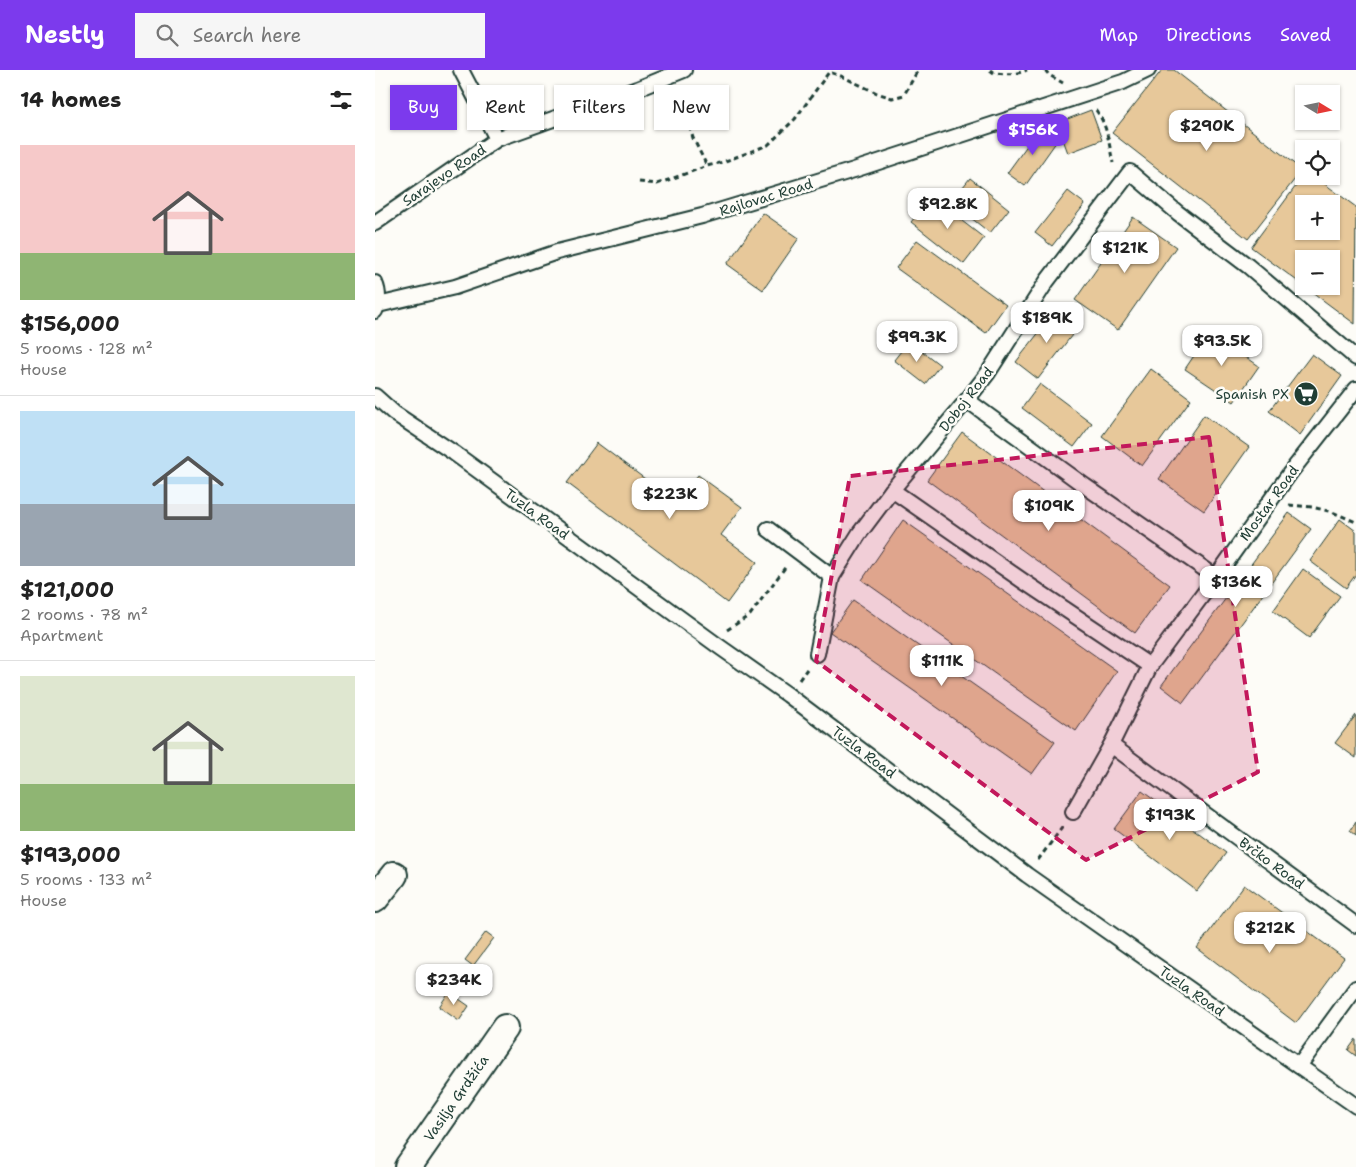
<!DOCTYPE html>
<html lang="en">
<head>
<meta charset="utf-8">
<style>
	body { margin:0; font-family:"Shantell Sans",sans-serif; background:#f6f6f6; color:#222; height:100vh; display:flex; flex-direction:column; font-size:19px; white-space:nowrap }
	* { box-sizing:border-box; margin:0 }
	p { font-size:16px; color:#767676 }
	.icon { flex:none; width:28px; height:28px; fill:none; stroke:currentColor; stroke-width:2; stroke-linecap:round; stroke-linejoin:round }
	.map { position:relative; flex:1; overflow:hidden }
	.sheet { display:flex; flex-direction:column; background:#fff; width:375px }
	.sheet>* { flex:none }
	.top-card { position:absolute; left:15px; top:15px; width:475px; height:45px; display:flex; gap:10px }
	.needle { width:32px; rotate:100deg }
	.buttons { position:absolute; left:920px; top:15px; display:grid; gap:10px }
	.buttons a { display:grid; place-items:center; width:45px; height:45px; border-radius:0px; background:#fff; box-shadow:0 1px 4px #0004; font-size:25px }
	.price { position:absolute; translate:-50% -42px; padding:0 11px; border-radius:10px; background:#fff; color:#222; font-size:16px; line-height:32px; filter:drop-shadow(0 1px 2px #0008) }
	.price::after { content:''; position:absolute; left:50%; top:30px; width:15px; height:11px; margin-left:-8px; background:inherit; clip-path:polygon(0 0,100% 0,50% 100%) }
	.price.active { background:#7c3aed; color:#fff }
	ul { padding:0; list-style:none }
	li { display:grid; align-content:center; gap:10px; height:265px; padding:0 20px }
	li+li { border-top:1px solid #e0e0e0 }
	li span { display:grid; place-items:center; height:155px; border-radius:0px; color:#555 }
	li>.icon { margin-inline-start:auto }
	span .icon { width:90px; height:90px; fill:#fffc; stroke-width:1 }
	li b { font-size:21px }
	h2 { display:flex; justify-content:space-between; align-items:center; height:60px; padding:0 20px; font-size:21px }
	.tag { padding:0 18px; border-radius:0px; background:#fff; box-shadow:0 1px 4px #0004; font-size:18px; line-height:45px }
	.tag.active { background:#7c3aed; color:#fff }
	header { display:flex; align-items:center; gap:30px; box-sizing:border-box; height:70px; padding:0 25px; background:#7c3aed; color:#fff }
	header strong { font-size:24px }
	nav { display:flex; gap:28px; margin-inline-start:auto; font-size:18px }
	.search { width:350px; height:45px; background:#f6f6f6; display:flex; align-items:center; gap:12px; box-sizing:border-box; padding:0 18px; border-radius:0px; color:#767676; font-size:19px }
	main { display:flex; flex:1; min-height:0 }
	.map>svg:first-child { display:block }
	.building { fill:#e7c89a; stroke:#1f3d34; fill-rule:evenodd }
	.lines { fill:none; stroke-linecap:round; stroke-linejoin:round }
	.lane-casing { stroke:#1f3d34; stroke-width:18 }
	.street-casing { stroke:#1f3d34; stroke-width:30 }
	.path { stroke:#1f3d34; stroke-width:3; stroke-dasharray:5 4; stroke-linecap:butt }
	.lane { stroke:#fdfcf7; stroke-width:14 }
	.street { stroke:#fdfcf7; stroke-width:26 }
	.marked { fill:#c2185b; fill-opacity:0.2; stroke:#c2185b; stroke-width:4; stroke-dasharray:10 6; stroke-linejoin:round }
	.labels { text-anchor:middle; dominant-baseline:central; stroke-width:5; stroke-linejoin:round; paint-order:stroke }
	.street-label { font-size:14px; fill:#1f3d34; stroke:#fdfcf7 }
	.poi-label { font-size:14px; fill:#1f3d34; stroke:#fdfcf7; text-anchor:end }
</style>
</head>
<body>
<header>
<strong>Nestly</strong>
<div class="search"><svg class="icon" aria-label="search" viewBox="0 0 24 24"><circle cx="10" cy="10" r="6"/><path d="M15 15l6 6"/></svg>Search here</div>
<nav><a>Map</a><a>Directions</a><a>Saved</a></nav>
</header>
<main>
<section class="sheet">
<h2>14 homes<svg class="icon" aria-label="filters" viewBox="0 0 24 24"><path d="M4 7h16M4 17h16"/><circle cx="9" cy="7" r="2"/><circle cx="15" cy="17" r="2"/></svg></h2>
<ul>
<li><span style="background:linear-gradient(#f6c9c9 70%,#8fb573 0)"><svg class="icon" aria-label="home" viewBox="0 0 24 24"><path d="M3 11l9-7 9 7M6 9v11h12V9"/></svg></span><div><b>$156,000</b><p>5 rooms · 128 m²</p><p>House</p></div></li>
<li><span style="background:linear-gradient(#bfe0f5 60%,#9aa5b1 0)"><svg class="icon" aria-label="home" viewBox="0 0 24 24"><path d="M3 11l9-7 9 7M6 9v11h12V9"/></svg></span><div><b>$121,000</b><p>2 rooms · 78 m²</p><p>Apartment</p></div></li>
<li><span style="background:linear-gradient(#dfe7d0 70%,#8fb573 0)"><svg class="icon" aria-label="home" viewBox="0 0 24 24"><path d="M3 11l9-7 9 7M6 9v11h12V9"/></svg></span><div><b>$193,000</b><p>5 rooms · 133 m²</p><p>House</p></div></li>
</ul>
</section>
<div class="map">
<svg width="981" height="1097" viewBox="0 0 981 1097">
	<rect width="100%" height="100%" fill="#fdfcf7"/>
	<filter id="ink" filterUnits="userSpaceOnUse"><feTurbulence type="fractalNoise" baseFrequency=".02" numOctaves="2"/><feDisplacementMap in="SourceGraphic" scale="10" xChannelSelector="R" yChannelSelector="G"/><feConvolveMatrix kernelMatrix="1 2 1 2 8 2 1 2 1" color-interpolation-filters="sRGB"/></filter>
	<g filter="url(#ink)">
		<g class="building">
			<path d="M787,0h12l128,100 -54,69 -136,-106z"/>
			<path d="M716,40l11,30 -34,13 -11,-30z"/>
			<path d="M667,55l17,13 -34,48 -18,-13z"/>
			<path d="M929,105l10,1 42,31 -1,117 -51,-38h27v-27h-27v27l-53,-39zM929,134h27v27h-27z"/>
			<path d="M595,108l39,31 -19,24 -39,-31z"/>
			<path d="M693,121l17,13 -33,42 -17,-13z"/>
			<path d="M556,127l53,41 -20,26 -53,-42z"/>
			<path d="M388,143l36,25 -36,52 -36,-26z"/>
			<path d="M758,147l43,30 -58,83 -43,-30z"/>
			<path d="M542,170l89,65 -20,28 -90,-65z"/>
			<path d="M682,239l22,17 -41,53 -22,-17z"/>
			<path d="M835,262l49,34 -25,36 -49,-33z"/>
			<path d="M534,271l31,24 -15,19 -31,-24z"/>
			<path d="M937,284l30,22 -42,59 -31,-24z"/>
			<path d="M776,299l40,30 -49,67 -40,-30z"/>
			<path d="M665,314l52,39 -18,24 -52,-39z"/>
			<path d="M829,345l45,32 -45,64 -45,-32z"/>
			<path d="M587,362l208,153 -35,48 -208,-153z"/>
			<path d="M222,373l80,60 21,-28 44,32 -21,28 36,27 -30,41 -160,-120z"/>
			<path d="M914,443l22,16 -128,174 -22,-17z"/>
			<path d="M965,449l16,12v43l-10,14 -36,-27z"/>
			<path d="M528,450l214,151 -41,60 -214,-151z"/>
			<path d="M928,499l37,27 -31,42 -36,-27z"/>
			<path d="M478,530l202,142 -23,32 -202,-142z"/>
			<path d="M981,645v43l-21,-15z"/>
			<path d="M767,721l84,62 -29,38 -83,-62z"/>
			<path d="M981,752v14l-6,-5z"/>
			<path d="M869,815l100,73 -48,65 -99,-75z"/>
			<path d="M111,862l8,6 -21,28 -8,-6z"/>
			<path d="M74,922l20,14 -10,15 -20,-14z"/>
			<path d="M981,969v17l-8,-6z"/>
		</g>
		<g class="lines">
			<defs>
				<g id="lane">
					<path d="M86,0l36,69"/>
					<path d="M0,153l122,-84 140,-50 47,-19"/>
					<path d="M0,213c4,9 4,20 0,28"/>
					<path d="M3,235l77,-18 102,-35 145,-36 152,-46 269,-88 25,-12"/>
					<path d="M981,319l-66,84 -74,104 -66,89 -39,79 245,180"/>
					<path d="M0,326l19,17 60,40 263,192 71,50 239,180 329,231"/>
					<path d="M592,330l118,86 131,91"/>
					<path d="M517,420l131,91 127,85"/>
					<path d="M393,459l64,48"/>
					<path d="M442,584l15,-77 27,-43 33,-44 75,-90 21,-27 59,-92 83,-109 48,41 70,53 108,92"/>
					<path d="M698,742l38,-67"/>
					<path d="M924,996l57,-78"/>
				</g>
				<g id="street">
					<path d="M0,829l19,-24"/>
					<path id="s1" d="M33,1097l97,-139"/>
				</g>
			</defs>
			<use href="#lane" class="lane-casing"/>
			<use href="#street" class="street-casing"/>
			<g class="path">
				<path d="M615,0l4,3c11,1 23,2 33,-3"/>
				<path d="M670,0l4,5 14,8"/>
				<path d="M304,22l14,46 14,28"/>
				<path d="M721,40c12,16 13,35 17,53"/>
				<path d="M264,112l18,2 50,-18 16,-4 45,-17 27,-26 34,-47 12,4 36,17 15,5 12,-3 14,-25"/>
				<path d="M914,435l23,2 20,5 24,10"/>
				<path d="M352,560l23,-15 37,-50"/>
				<path d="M424,610l8,-11"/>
				<path d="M663,790l26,-35"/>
			</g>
			<use href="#lane" class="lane"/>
			<use href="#street" class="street"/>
		</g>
	</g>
	<path class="marked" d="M834,367l49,335 -172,88 -270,-199 34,-185z"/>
	<defs>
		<symbol id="supermarket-disc" viewBox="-11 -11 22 22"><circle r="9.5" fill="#1f3d34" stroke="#fdfcf7"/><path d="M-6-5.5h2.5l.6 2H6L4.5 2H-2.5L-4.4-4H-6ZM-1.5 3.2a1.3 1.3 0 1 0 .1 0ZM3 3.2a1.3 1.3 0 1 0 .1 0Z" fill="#fff"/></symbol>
	</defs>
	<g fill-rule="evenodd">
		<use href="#supermarket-disc" x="917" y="310" width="28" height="28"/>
	</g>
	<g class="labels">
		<g class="street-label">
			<text transform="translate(69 105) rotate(-34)">Sarajevo Road</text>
			<text transform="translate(391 127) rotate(-17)">Rajlovac Road</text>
			<text transform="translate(591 329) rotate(-52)">Doboj Road</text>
			<text transform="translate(894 433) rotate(-54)">Mostar Road</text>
			<text transform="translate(162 444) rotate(36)">Tuzla Road</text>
			<text transform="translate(489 682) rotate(37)">Tuzla Road</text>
			<text transform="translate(897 793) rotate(36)">Brčko Road</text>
			<text transform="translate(817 921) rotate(35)">Tuzla Road</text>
			<text stroke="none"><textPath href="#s1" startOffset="84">Vasilja Grdžića</textPath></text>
		</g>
		<g class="poi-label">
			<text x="914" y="324">Spanish PX</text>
		</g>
	</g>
</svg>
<div class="buttons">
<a><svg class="needle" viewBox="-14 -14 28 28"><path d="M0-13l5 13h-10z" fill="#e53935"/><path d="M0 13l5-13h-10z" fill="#767676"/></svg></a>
<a><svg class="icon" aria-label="locate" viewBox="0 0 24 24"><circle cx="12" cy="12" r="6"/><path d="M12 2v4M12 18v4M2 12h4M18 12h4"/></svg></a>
<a>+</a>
<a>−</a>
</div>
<b class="price" style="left:832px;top:82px">$290K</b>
<b class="price active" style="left:658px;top:86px">$156K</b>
<b class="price" style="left:573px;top:160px">$92.8K</b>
<b class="price" style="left:750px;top:204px">$121K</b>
<b class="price" style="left:672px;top:274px">$189K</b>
<b class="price" style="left:542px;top:293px">$99.3K</b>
<b class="price" style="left:847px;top:297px">$93.5K</b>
<b class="price" style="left:295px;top:450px">$223K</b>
<b class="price" style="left:674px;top:462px">$109K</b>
<b class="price" style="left:861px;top:538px">$136K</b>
<b class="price" style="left:567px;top:617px">$111K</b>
<b class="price" style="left:795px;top:771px">$193K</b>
<b class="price" style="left:895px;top:884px">$212K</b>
<b class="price" style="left:79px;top:936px">$234K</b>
<div class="top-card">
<a class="tag active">Buy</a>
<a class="tag">Rent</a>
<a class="tag">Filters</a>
<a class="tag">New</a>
</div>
</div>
</main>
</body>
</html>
